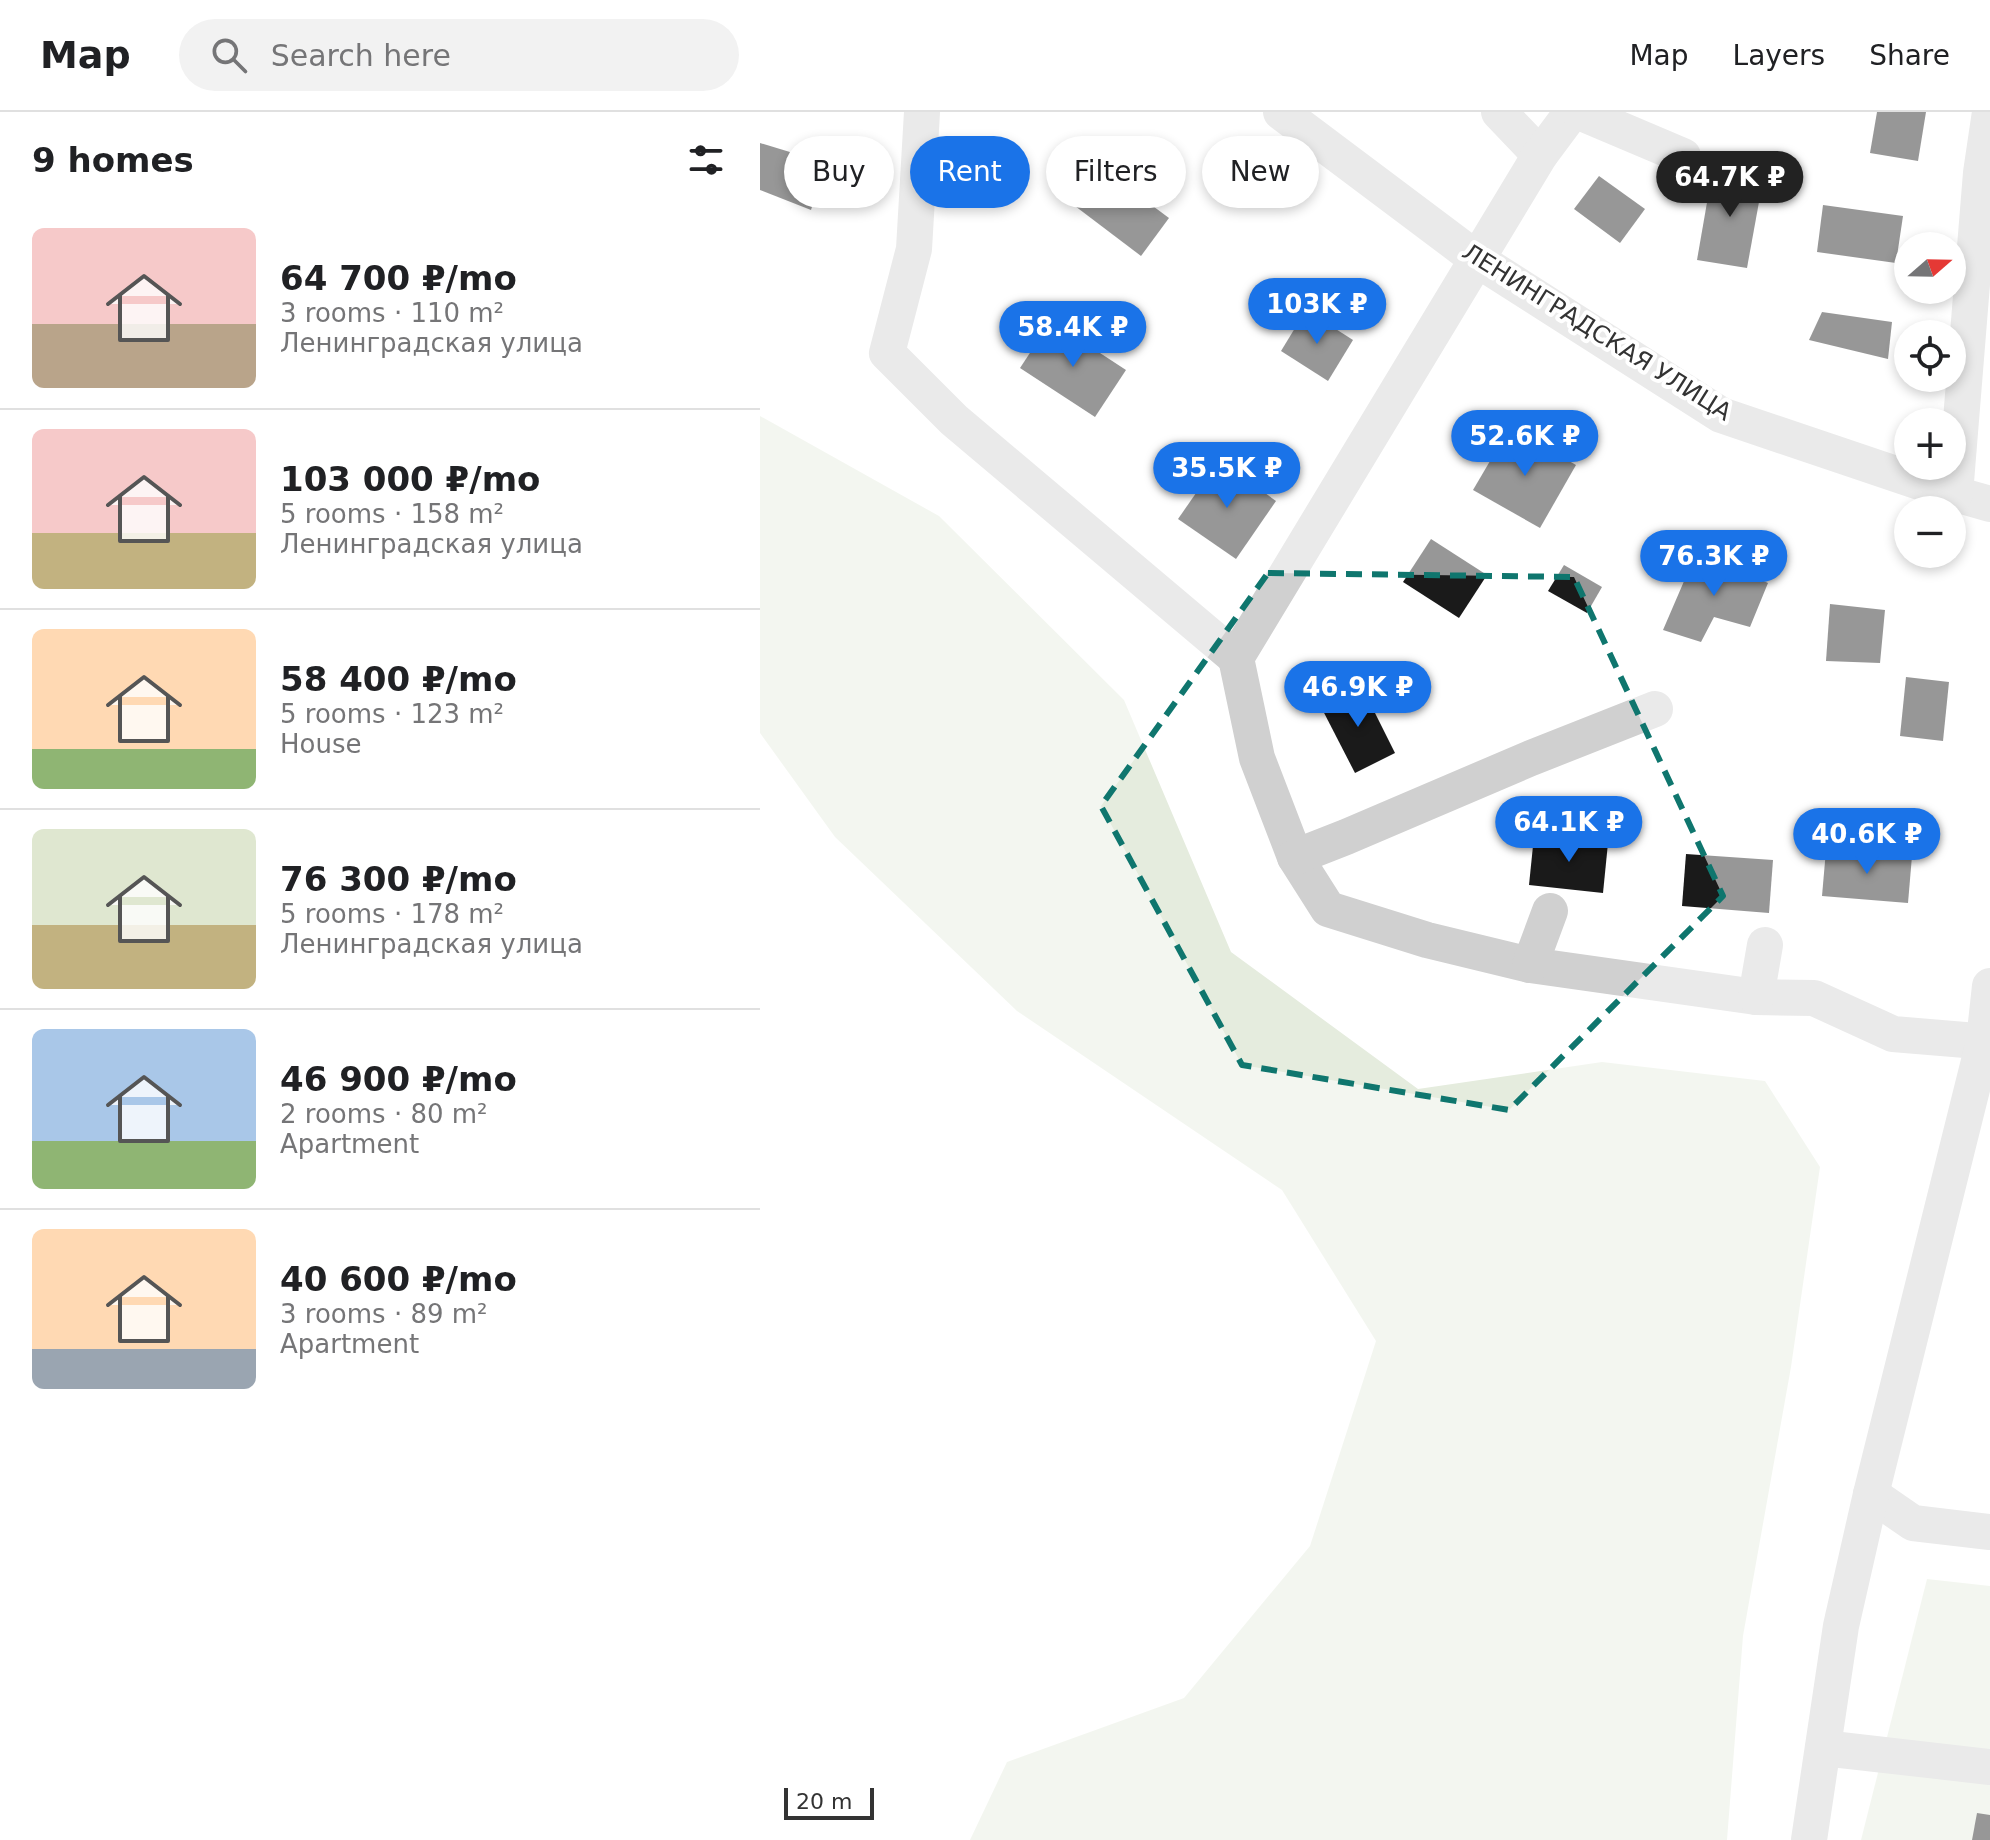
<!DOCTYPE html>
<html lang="en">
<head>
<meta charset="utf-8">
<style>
	body { margin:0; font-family:"DejaVu Sans",sans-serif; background:#f2f2f2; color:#202124; height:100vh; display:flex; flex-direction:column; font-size:30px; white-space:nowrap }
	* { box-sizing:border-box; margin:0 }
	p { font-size:26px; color:#757577 }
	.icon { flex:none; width:44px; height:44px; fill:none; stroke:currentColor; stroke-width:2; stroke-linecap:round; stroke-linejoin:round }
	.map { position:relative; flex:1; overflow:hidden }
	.details { display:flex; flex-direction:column; background:#fff; width:760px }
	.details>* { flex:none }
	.banner { position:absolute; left:24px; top:24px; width:760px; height:72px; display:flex; gap:16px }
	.needle { width:52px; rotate:70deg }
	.controls { position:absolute; left:1134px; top:120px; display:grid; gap:16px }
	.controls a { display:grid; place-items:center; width:72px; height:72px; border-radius:50%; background:#fff; box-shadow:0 4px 12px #0003; font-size:40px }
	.scale { position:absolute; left:24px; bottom:20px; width:90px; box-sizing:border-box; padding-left:8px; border:4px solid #333; border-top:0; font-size:22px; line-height:28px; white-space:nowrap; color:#333; -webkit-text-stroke:6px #fff; paint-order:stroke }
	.price { position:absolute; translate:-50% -68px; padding:0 18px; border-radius:28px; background:#1a73e8; color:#fff; font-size:26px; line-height:52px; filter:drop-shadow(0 2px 4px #0008) }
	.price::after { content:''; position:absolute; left:50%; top:48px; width:24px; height:18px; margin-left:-12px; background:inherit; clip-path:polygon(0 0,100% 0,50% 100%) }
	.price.active { background:#222; color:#fff }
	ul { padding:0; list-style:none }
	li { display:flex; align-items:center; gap:24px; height:200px; padding:0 32px }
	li+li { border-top:2px solid #e0e0e0 }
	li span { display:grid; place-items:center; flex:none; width:224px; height:160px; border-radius:12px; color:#555 }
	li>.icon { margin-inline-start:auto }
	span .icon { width:96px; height:96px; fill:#fffc; stroke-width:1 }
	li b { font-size:34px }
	h2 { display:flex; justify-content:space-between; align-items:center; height:96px; padding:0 32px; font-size:34px }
	.tag { padding:0 28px; border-radius:36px; background:#fff; box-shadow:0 4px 12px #0003; font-size:28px; line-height:72px }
	.tag.active { background:#1a73e8; color:#fff }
	header { display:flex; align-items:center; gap:48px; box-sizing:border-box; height:112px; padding:0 40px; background:#fff; border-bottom:2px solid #e0e0e0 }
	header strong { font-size:38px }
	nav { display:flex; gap:44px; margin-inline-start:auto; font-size:28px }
	.search { width:560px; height:72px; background:#f2f2f2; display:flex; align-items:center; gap:20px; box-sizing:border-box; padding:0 28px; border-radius:44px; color:#757577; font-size:30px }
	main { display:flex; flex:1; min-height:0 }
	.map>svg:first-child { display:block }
	.green { fill:#e5ecde }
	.building { fill:#1a1a1a }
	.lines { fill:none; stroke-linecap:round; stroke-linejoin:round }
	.minor { stroke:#d0d0d0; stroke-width:36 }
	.marked { fill:none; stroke:#0f766e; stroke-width:6; stroke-dasharray:16 10; stroke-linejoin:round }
	.labels { text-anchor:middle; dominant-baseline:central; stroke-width:8; stroke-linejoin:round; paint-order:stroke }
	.street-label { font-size:24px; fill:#333; stroke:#fff }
</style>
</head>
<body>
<header>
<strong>Map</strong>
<div class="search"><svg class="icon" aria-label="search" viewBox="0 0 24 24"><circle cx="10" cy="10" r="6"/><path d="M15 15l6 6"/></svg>Search here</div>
<nav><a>Map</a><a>Layers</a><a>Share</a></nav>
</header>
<main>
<section class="details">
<h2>9 homes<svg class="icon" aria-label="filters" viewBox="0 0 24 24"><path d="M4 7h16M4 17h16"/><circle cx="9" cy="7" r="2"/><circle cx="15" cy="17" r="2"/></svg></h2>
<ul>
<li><span style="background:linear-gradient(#f6c9c9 60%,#b9a48a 0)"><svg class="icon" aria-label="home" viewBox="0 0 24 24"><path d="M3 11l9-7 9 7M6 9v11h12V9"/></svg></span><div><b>64 700 ₽/mo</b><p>3 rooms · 110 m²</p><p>Ленинградская улица</p></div></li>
<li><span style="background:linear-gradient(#f6c9c9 65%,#c2b280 0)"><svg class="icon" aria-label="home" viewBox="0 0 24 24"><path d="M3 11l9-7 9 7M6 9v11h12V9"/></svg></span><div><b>103 000 ₽/mo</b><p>5 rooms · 158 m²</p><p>Ленинградская улица</p></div></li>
<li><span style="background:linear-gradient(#ffd9b3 75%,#8fb573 0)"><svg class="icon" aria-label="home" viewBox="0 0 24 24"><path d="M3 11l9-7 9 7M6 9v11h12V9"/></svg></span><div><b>58 400 ₽/mo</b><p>5 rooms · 123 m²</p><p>House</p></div></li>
<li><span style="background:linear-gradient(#dfe7d0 60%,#c2b280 0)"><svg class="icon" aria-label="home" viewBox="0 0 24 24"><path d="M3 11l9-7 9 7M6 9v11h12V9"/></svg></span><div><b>76 300 ₽/mo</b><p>5 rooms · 178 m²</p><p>Ленинградская улица</p></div></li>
<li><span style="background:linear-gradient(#a9c7e8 70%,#8fb573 0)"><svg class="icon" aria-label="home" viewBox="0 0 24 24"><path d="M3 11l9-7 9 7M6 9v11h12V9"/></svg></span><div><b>46 900 ₽/mo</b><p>2 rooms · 80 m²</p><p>Apartment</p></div></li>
<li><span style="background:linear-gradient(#ffd9b3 75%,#9aa5b1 0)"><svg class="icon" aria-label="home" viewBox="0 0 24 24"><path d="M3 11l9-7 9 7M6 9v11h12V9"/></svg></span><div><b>40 600 ₽/mo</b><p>3 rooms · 89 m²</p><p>Apartment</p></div></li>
</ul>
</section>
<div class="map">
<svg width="1230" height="1728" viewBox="0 0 1230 1728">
	<rect width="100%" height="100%" fill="#fff"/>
	<g class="green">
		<path d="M0,304l179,100 185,184 107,252 187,137 184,-27 163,19 55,86 -29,200 -48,269 -16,204h-757l37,-78 177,-64 126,-152 66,-205 -94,-151 -265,-179 -182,-174 -75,-104z"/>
		<path d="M1167,1467l63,7v254h-129z"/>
	</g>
	<g class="building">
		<path d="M1117,0h49l-8,49 -48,-8z"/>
		<path d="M0,31l66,20 -15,47 -51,-20z"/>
		<path d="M953,56l50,12 -16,88 -50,-8z"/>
		<path d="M343,57l66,49 -28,38 -66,-50z"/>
		<path d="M839,64l46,33 -25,34 -46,-34z"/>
		<path d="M1063,93l80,11 -7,47 -79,-11z"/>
		<path d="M546,198l47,30 -25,41 -47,-30z"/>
		<path d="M1062,200l70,10 -4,37 -79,-19z"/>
		<path d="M291,209l75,49 -31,47 -75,-49z"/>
		<path d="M750,315l66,38 -36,63 -67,-38z"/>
		<path d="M459,348l57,41 -40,58 -58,-40z"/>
		<path d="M671,427l56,36 -28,43 -56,-36z"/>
		<path d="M937,439l71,32 -18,44 -36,-10 -13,25 -38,-12z"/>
		<path d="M804,453l38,22 -15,26 -39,-22z"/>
		<path d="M1070,492l55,6 -5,53 -54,-2z"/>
		<path d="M1146,565l43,5 -6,59 -43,-5z"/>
		<path d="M601,573l34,68 -40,20 -35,-68z"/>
		<path d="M774,724l74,7 -5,50 -74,-8z"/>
		<path d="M1066,738l86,6 -4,47 -86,-7z"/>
		<path d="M926,742l87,6 -4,53 -87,-7z"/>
		<path d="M1217,1701l13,2v25h-18z"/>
	</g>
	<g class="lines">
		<g class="minor">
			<path d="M162,0l-8,137 -27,104 67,67 282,238"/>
			<path d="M521,0l197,148 243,155 234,79 35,10"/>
			<path d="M739,0l41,43"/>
			<path d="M812,0l-32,43 -304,503 21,100 38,99 33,52 99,31 103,25 226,32 58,1 79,36 97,8"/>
			<path d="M819,0l104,44"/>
			<path d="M1195,382l26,-321 9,-61"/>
			<path d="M535,745l51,-20 185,-79 124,-49"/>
			<path d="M770,853l20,-54"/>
			<path d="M996,885l9,-52"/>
			<path d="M1111,1382l42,29 77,9"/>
			<path d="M1063,1636l167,19"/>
			<path d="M1049,1728l32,-214 30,-132 113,-453 6,-55"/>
		</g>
	</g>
	<path d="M0 0H1230V1728H0ZM508,461l306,4 149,319 -214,214 -267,-45 -141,-259z" fill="#fff" fill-opacity=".55" fill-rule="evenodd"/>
	<path class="marked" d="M508,461l306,4 149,319 -214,214 -267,-45 -141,-259z"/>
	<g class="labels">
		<g class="street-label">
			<text transform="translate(837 220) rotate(32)">ЛЕНИНГРАДСКАЯ УЛИЦА</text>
		</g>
	</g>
</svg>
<div class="controls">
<a><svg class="needle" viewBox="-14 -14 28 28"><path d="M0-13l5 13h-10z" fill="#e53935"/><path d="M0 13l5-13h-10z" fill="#757577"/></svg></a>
<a><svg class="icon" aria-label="locate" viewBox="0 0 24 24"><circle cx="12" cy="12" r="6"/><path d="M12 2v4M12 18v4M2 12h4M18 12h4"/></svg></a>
<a>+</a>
<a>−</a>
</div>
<div class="scale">20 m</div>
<b class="price active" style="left:970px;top:107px">64.7K ₽</b>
<b class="price" style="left:557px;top:234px">103K ₽</b>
<b class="price" style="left:313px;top:257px">58.4K ₽</b>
<b class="price" style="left:765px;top:366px">52.6K ₽</b>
<b class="price" style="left:467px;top:398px">35.5K ₽</b>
<b class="price" style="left:954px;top:486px">76.3K ₽</b>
<b class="price" style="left:598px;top:617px">46.9K ₽</b>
<b class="price" style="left:809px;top:752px">64.1K ₽</b>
<b class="price" style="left:1107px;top:764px">40.6K ₽</b>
<div class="banner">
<a class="tag">Buy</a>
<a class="tag active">Rent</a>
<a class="tag">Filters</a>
<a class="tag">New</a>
</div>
</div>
</main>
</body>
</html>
